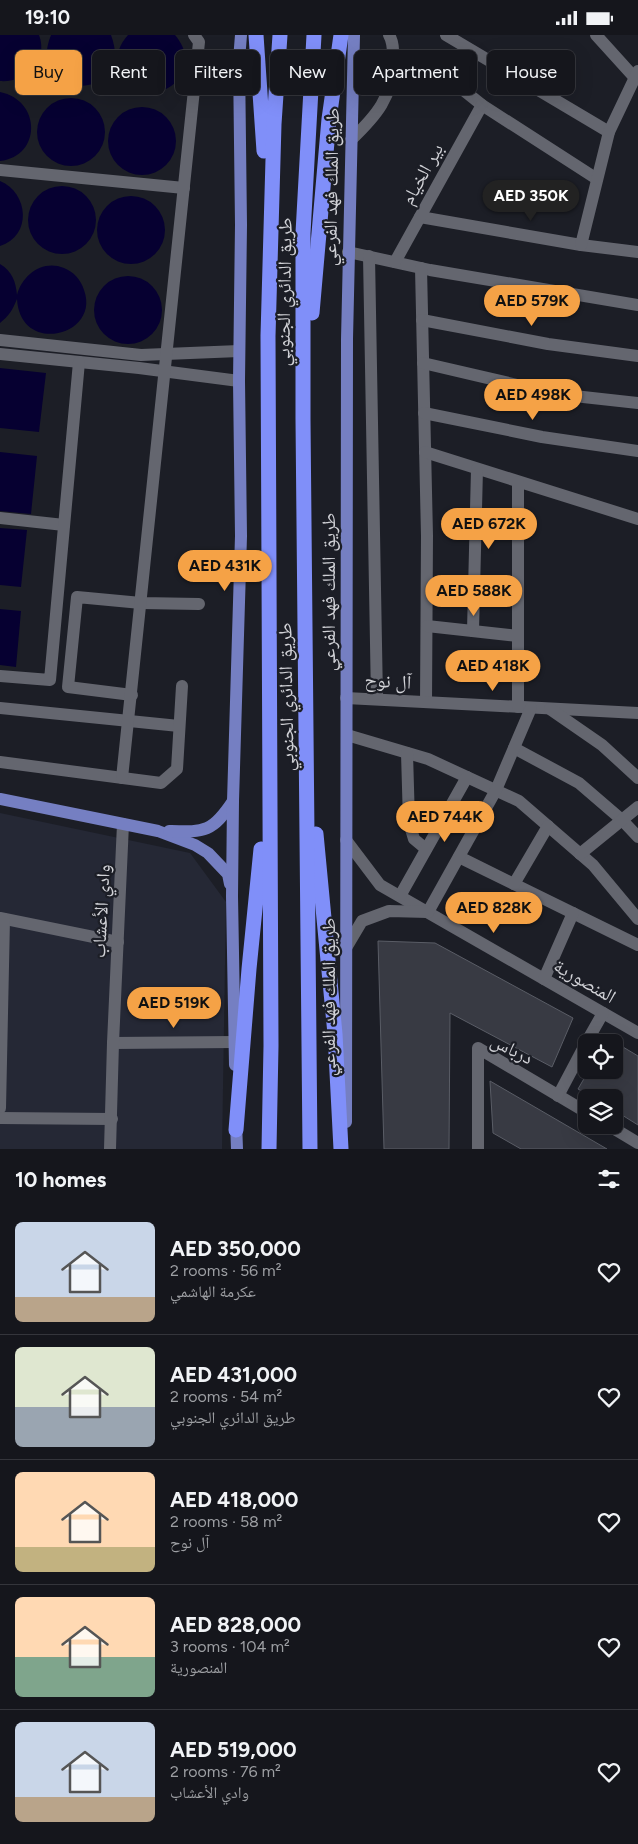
<!DOCTYPE html>
<html lang="en">
<head>
<meta charset="utf-8">
<style>
	body { margin:0; font-family:Figtree,"Noto Naskh Arabic",sans-serif; background:#1e1f25; color:#f1f3f6; height:100vh; display:flex; flex-direction:column; font-size:19px; white-space:nowrap }
	* { box-sizing:border-box; margin:0 }
	p { font-size:16px; color:#9d9fa3 }
	.icon { flex:none; width:28px; height:28px; fill:none; stroke:currentColor; stroke-width:2; stroke-linecap:round; stroke-linejoin:round }
	.map { position:relative; height:1114px; overflow:hidden }
	.sheet { display:flex; flex-direction:column; background:#15161c; flex:1 }
	.sheet>* { flex:none }
	.hud { position:absolute; left:15px; top:15px; width:609px; height:45px; display:flex; gap:10px }
	.buttons { position:absolute; left:578px; top:999px; display:grid; gap:10px }
	.buttons a { display:grid; place-items:center; width:45px; height:45px; border-radius:8px; background:#15161c; box-shadow:0 5px 20px #0002,0 0 0 1px #34353b; font-size:25px }
	.price { position:absolute; translate:-50% -42px; padding:0 11px; border-radius:18px; background:#f5a246; color:#111; font-size:16px; line-height:32px; filter:drop-shadow(0 1px 2px #0008) }
	.price::after { content:''; position:absolute; left:50%; top:30px; width:15px; height:11px; margin-left:-8px; background:inherit; clip-path:polygon(0 0,100% 0,50% 100%) }
	.price.current { background:#222; color:#fff }
	ul { padding:0; list-style:none }
	li { display:flex; align-items:center; gap:15px; height:125px; padding:0 15px }
	li+li { border-top:1px solid #34353b }
	li span { display:grid; place-items:center; flex:none; width:140px; height:100px; border-radius:8px; color:#555 }
	li>.icon { margin-inline-start:auto }
	span .icon { width:60px; height:60px; fill:#fffc; stroke-width:1 }
	li b { font-size:21px }
	h2 { display:flex; justify-content:space-between; align-items:center; height:60px; padding:0 15px; font-size:21px }
	.chip { padding:0 18px; border-radius:8px; background:#15161c; box-shadow:0 5px 20px #0002,0 0 0 1px #34353b; font-size:18px; line-height:45px }
	.chip.current { background:#f5a246; color:#111 }
	.status { display:flex; justify-content:space-between; align-items:center; height:35px; padding:0 25px; background:#15161c; direction:ltr }
	.status svg { height:14px; fill:currentColor }
	.map>svg:first-child { display:block }
	.built { fill:#252835 }
	.water { fill:#060031 }
	.building { fill:#383a43; stroke:#5a5d66 }
	.lines { fill:none; stroke-linecap:round; stroke-linejoin:round }
	.minor { stroke:#64666f; stroke-width:12 }
	.major { stroke:#757fc2; stroke-width:12 }
	.highway { stroke:#808ff9; stroke-width:15 }
	.labels { text-anchor:middle; dominant-baseline:central; stroke-width:4.5; stroke-linejoin:round; paint-order:stroke }
	.street-label { font-size:19px; fill:#d0d1d6; stroke:#1c1e26 }
</style>
</head>
<body>
<div class="status"><b>19:10</b><svg viewBox="0 0 49 12"><path d="M0 12V9h3v3zM5 12V6h3v6zM10 12V3h3v9zM15 12V0h3v12zM26 1h20v11H26zM47 4h2v5h-2z"/></svg></div>
<div class="map">
<svg width="638" height="1114" viewBox="0 0 638 1114">
	<rect width="100%" height="100%" fill="#1c1e26"/>
	<path class="built" d="M0,778l190,40 36,49 -4,247h-222z"/>
	<g class="water">
		<path d="M0,0h39c10,26 -14,48 -39,46z"/>
		<path d="M51,0h60c26,69 -87,66 -60,0z"/>
		<path d="M128,0h47c39,46 -43,87 -57,32 -3,-12 2,-23 10,-32z"/>
		<path d="M0,57c41,8 42,64 0,69z"/>
		<circle cx="71" cy="97" r="34"/>
		<circle cx="142" cy="106" r="34"/>
		<path d="M0,146c29,12 32,55 0,65z"/>
		<circle cx="62" cy="185" r="34"/>
		<circle cx="131" cy="195" r="34"/>
		<path d="M0,229c12,7 16,18 17,31 5,-20 26,-36 47,-27 10,4 17,12 20,22 17,46 -64,66 -67,9 -4,10 -8,17 -17,24z"/>
		<circle cx="128" cy="275" r="34"/>
		<path d="M0,333l46,5 -7,59 -39,-4z"/>
		<path d="M0,417l37,4 -6,58 -31,-3z"/>
		<path d="M0,493l27,2 -6,57 -21,-2z"/>
		<path d="M0,574l21,2 -5,56 -16,-2z"/>
	</g>
	<g class="building">
		<path d="M378,906l57,2 138,75 -21,49 -102,-54 -1,136h-65z"/>
		<path d="M608,1003l30,18v69l-24,-15v-13h-22l-14,-8 11,-19h25v-27h-8z"/>
		<path d="M490,1046l117,68h-86l-28,-16z"/>
	</g>
	<g class="lines">
		<g class="minor">
			<path d="M446,0l163,97"/>
			<path d="M596,0l39,43 3,1"/>
			<path d="M457,50l25,20 115,74"/>
			<path d="M351,105c25,-24 42,-43 42,-79 0,-9 1,-18 -4,-26"/>
			<path d="M0,135l184,18"/>
			<path d="M420,182l161,28 57,7"/>
			<path d="M581,210l28,-113 29,-61"/>
			<path d="M348,217l82,18 208,35"/>
			<path d="M369,221l8,443"/>
			<path d="M395,227l87,-157"/>
			<path d="M421,233l6,268 -1,166"/>
			<path d="M422,285l126,24 90,12"/>
			<path d="M0,305l141,15 98,-4"/>
			<path d="M0,319l139,14 100,13"/>
			<path d="M423,328l133,31 82,9"/>
			<path d="M424,378l118,24 96,14"/>
			<path d="M425,417l213,67"/>
			<path d="M0,483l64,7"/>
			<path d="M427,591l91,10"/>
			<path d="M473,596l4,-162"/>
			<path d="M0,641l50,4 29,-318"/>
			<path d="M132,660l-64,-8 9,-90 64,6 58,1"/>
			<path d="M346,663l292,15"/>
			<path d="M518,672v-225"/>
			<path d="M0,673l179,18"/>
			<path d="M550,674l52,36 36,33"/>
			<path d="M347,700l81,24 91,42 74,64 45,54"/>
			<path d="M514,713l65,35 43,37 16,17"/>
			<path d="M407,718l2,69 5,17 12,10"/>
			<path d="M0,727l161,21 16,-14 5,-83"/>
			<path d="M122,743l77,-736 -5,-7"/>
			<path d="M346,805l34,45 258,148"/>
			<path d="M580,819l58,-47"/>
			<path d="M459,822l179,88"/>
			<path d="M514,849l34,-58"/>
			<path d="M400,861l67,-119"/>
			<path d="M0,883l118,24"/>
			<path d="M346,913l16,-27 27,-10 39,1 68,-122 35,-82"/>
			<path d="M544,944l29,-66"/>
			<path d="M113,1008l122,-1"/>
			<path d="M586,1008l17,-30"/>
			<path d="M558,1061l28,-53"/>
			<path d="M0,1073l4,-189"/>
			<path d="M0,1083l112,1"/>
			<path d="M608,1090l30,18"/>
			<path d="M110,1114l3,-106 10,-219"/>
			<path d="M478,1114v-101l108,64"/>
		</g>
		<g class="major">
			<path d="M0,764l158,32 37,14 13,8 20,21 2,10"/>
			<path d="M169,796c35,1 43,2 64,-30"/>
			<path d="M235,1030l-3,-169 1,-95 8,-265 -2,-155 2,-156 -2,-165 2,-25"/>
			<path d="M236,1087l1,27"/>
			<path d="M346,1087l1,-783 7,-304"/>
		</g>
		<g class="highway">
			<path d="M256,0l8,116"/>
			<path d="M312,278l17,-194 12,-84"/>
			<path d="M316,799l19,200 6,115"/>
			<path d="M236,1095l13,-161 12,-120"/>
			<path d="M269,1114l2,-103 -3,-710 6,-212 6,-89"/>
			<path d="M310,1114l-7,-730v-186l11,-198"/>
		</g>
	</g>
	<g class="labels">
		<g class="street-label">
			<text transform="translate(422 139) rotate(-61)">بير الخيام</text>
			<text transform="translate(331 152) rotate(-89)">طريق الملك فهد الفرعي</text>
			<text transform="translate(284 257) rotate(-89)">طريق الدائري الجنوبي</text>
			<text transform="translate(328 557) rotate(-90)">طريق الملك فهد الفرعي</text>
			<text transform="translate(388 646) rotate(3)">آل نوح</text>
			<text transform="translate(286 662) rotate(-91)">طريق الدائري الجنوبي</text>
			<text transform="translate(101 876) rotate(-87)">وادي الأعشاب</text>
			<text transform="translate(585 946) rotate(30)">المنصورية</text>
			<text transform="translate(328 962) rotate(-90)">طريق الملك فهد الفرعي</text>
			<text transform="translate(512 1014) rotate(27)">درباس</text>
		</g>
	</g>
</svg>
<div class="buttons">
<a><svg class="icon" aria-label="locate" viewBox="0 0 24 24"><circle cx="12" cy="12" r="6"/><path d="M12 2v4M12 18v4M2 12h4M18 12h4"/></svg></a>
<a><svg class="icon" aria-label="layers" viewBox="0 0 24 24"><path d="M12 4l9 5-9 5-9-5zM3 14l9 5 9-5"/></svg></a>
</div>
<b class="price current" style="left:531px;top:187px">AED 350K</b>
<b class="price" style="left:532px;top:292px">AED 579K</b>
<b class="price" style="left:533px;top:386px">AED 498K</b>
<b class="price" style="left:489px;top:515px">AED 672K</b>
<b class="price" style="left:225px;top:557px">AED 431K</b>
<b class="price" style="left:474px;top:582px">AED 588K</b>
<b class="price" style="left:493px;top:657px">AED 418K</b>
<b class="price" style="left:445px;top:808px">AED 744K</b>
<b class="price" style="left:494px;top:899px">AED 828K</b>
<b class="price" style="left:174px;top:994px">AED 519K</b>
<div class="hud">
<a class="chip current">Buy</a>
<a class="chip">Rent</a>
<a class="chip">Filters</a>
<a class="chip">New</a>
<a class="chip">Apartment</a>
<a class="chip">House</a>
</div>
</div>
<section class="sheet">
<h2>10 homes<svg class="icon" aria-label="filters" viewBox="0 0 24 24"><path d="M4 7h16M4 17h16"/><circle cx="9" cy="7" r="2"/><circle cx="15" cy="17" r="2"/></svg></h2>
<ul>
<li><span style="background:linear-gradient(#c9d6e8 75%,#b9a48a 0)"><svg class="icon" aria-label="home" viewBox="0 0 24 24"><path d="M3 11l9-7 9 7M6 9v11h12V9"/></svg></span><div><b>AED 350,000</b><p>2 rooms · 56 m²</p><p>عكرمة الهاشمي</p></div><svg class="icon" aria-label="heart" viewBox="0 0 24 24"><path d="M12 20l-8-8c-3-5 5-10 8-4 3-6 11-1 8 4z"/></svg></li>
<li><span style="background:linear-gradient(#dfe7d0 60%,#9aa5b1 0)"><svg class="icon" aria-label="home" viewBox="0 0 24 24"><path d="M3 11l9-7 9 7M6 9v11h12V9"/></svg></span><div><b>AED 431,000</b><p>2 rooms · 54 m²</p><p>طريق الدائري الجنوبي</p></div><svg class="icon" aria-label="heart" viewBox="0 0 24 24"><path d="M12 20l-8-8c-3-5 5-10 8-4 3-6 11-1 8 4z"/></svg></li>
<li><span style="background:linear-gradient(#ffd9b3 75%,#c2b280 0)"><svg class="icon" aria-label="home" viewBox="0 0 24 24"><path d="M3 11l9-7 9 7M6 9v11h12V9"/></svg></span><div><b>AED 418,000</b><p>2 rooms · 58 m²</p><p>آل نوح</p></div><svg class="icon" aria-label="heart" viewBox="0 0 24 24"><path d="M12 20l-8-8c-3-5 5-10 8-4 3-6 11-1 8 4z"/></svg></li>
<li><span style="background:linear-gradient(#ffd9b3 60%,#7fa58c 0)"><svg class="icon" aria-label="home" viewBox="0 0 24 24"><path d="M3 11l9-7 9 7M6 9v11h12V9"/></svg></span><div><b>AED 828,000</b><p>3 rooms · 104 m²</p><p>المنصورية</p></div><svg class="icon" aria-label="heart" viewBox="0 0 24 24"><path d="M12 20l-8-8c-3-5 5-10 8-4 3-6 11-1 8 4z"/></svg></li>
<li><span style="background:linear-gradient(#c9d6e8 75%,#b9a48a 0)"><svg class="icon" aria-label="home" viewBox="0 0 24 24"><path d="M3 11l9-7 9 7M6 9v11h12V9"/></svg></span><div><b>AED 519,000</b><p>2 rooms · 76 m²</p><p>وادي الأعشاب</p></div><svg class="icon" aria-label="heart" viewBox="0 0 24 24"><path d="M12 20l-8-8c-3-5 5-10 8-4 3-6 11-1 8 4z"/></svg></li>
</ul>
</section>
</body>
</html>
